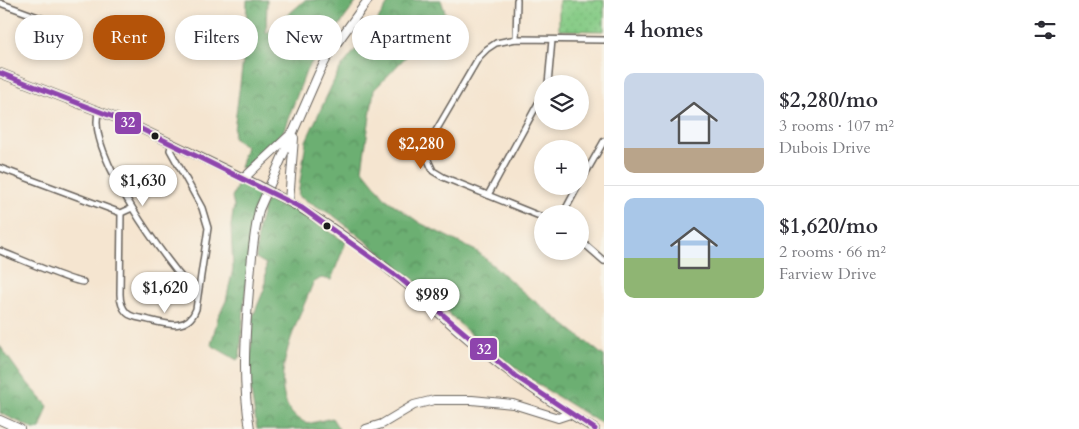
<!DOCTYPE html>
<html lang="en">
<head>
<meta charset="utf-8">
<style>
	body { margin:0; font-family:Cardo,serif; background:#f2f2f3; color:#2b2b33; height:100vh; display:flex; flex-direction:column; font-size:19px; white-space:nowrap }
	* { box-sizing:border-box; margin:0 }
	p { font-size:16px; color:#7c7c81 }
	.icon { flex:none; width:28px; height:28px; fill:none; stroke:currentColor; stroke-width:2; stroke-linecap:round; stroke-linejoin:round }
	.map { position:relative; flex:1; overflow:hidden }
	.side { display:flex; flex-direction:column; background:#fff; width:475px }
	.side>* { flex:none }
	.banner { position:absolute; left:15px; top:15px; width:475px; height:45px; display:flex; gap:10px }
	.tools { position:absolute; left:534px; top:75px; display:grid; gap:10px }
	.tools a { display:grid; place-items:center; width:55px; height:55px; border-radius:50%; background:#fff; box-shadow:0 2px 8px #0003; font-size:25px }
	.price { position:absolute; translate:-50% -42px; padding:0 11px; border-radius:18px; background:#fff; color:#222; font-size:16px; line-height:32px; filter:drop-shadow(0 1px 2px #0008) }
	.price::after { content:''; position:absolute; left:50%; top:30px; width:15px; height:11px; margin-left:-8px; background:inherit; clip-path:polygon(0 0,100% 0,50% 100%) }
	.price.current { background:#b45309; color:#fff }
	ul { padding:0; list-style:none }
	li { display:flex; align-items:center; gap:15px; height:125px; padding:0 20px }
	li+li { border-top:1px solid #e1e1e2 }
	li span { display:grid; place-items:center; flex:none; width:140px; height:100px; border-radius:10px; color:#555 }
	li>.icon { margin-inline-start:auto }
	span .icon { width:60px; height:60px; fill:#fffc; stroke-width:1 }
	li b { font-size:21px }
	h2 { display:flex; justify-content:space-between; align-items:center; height:60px; padding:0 20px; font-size:21px }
	.chip { padding:0 18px; border-radius:22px; background:#fff; box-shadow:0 2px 8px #0003; font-size:18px; line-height:45px }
	.chip.current { background:#b45309; color:#fff }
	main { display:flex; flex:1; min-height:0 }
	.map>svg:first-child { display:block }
	.forest { fill:url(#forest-crowns); stroke:#446647 }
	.park { fill:url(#park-dots); stroke:#507450 }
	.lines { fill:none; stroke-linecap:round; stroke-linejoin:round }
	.street-casing { stroke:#68625b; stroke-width:8 }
	.secondary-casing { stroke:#68625b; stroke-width:10 }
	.street { stroke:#fff; stroke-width:5 }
	.secondary { stroke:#fff; stroke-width:8 }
	.secondary-bridge-casing { stroke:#68625b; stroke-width:10; stroke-linecap:butt }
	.secondary-bridge { stroke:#fff; stroke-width:8 }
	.bus-1-casing { stroke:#f7f3e8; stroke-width:9 }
	.bus-1 { stroke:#8e44ad; stroke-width:5 }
	.bus-dot { fill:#1c1c1c; stroke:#f7f3e8; stroke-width:2 }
	.line-badge { stroke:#f7f3e8; stroke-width:2 }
	.badge-label { font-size:14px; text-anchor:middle; font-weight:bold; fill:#fff }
</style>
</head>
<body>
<main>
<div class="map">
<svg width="604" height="429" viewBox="0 0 604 429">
	<defs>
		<pattern id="forest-crowns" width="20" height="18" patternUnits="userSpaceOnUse" patternTransform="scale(1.25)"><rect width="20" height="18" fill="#6caf72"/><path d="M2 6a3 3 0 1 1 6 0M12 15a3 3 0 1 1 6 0" fill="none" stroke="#588e5d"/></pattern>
		<pattern id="park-dots" width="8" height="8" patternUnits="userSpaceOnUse" patternTransform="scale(1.25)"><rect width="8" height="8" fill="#85cb85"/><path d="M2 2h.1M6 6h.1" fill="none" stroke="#72ae72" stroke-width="1.8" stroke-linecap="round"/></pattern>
	</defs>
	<rect width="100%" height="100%" fill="#f7f3e8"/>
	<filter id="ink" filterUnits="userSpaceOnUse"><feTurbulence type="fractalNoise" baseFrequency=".02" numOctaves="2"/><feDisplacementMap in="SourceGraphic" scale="10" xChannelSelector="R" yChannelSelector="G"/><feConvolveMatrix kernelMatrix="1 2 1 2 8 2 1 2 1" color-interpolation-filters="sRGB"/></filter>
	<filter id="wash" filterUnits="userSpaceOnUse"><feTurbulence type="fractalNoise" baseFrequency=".0096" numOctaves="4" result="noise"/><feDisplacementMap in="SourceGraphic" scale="20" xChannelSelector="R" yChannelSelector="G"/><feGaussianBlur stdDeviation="1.12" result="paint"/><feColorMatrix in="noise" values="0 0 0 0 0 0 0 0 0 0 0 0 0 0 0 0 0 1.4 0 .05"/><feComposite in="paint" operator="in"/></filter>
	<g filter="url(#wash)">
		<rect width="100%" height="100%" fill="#f5e5d0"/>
		<g class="forest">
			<path d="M247,0h20l-1,34 39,-34h53l-51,69 -24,63 -36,35 -7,1 6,-22 -13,-8 13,-101z"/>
			<path d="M390,0h51l5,15 -72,75 -12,79 24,30 34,24 58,29 44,39 82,65v69l-62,-38 -73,-54 -56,-54 -79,-63 -36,-20 8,-55 25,-54 8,-17 34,-42z"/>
			<path d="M240,179l22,12 -9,31 -4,28 -9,106 -3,4 -26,-15 7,-28 8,-16 7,-32 -2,-43 3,-20 -2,-9z"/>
			<path d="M268,193l78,49 -15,38 -10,-2 -8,5c-13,34 -46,95 -22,129 3,5 11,8 16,12l25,-6 7,11h-82l-9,-56 3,-22 1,-32 13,-32 1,-23 -10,-6 2,-30z"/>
			<path d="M0,346l23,32 25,28 -8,23h-6l-34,-16z"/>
		</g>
		<path class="park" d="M559,0h45v31l-45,-1z"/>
	</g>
	<g filter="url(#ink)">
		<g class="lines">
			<defs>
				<g id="street">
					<path d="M0,3l49,18"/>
					<path d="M516,39l1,-39"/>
					<path d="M548,84l4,-44"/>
					<path d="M99,110c-16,40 70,156 98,185"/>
					<path d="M0,168l121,45 11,-5"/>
					<path d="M580,183l24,-42"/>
					<path d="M488,195l54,-99"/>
					<path d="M121,213l-1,81c0,7 2,14 7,19 5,5 15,5 22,7 19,5 39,11 47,-11l12,-81 -6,-20 -32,-58 2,-7"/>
					<path d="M563,214l15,-28"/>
					<path d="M542,217l-99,-40 -10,-6 -5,-11 2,-19 49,-84 8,-8 9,-6 20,-4 88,1"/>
					<path d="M580,240l24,21"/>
					<path d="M0,251c13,5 75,32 83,31"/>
				</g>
				<g id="secondary">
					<path d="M0,73l129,50 129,62"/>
					<path d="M244,178l47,-44"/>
					<path d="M278,196c44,22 84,52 122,83 29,23 54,50 83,72 35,29 73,55 112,78"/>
					<path d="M289,201l5,-63"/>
					<path d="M0,420l20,9"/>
					<path d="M250,429c-8,-47 -5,-91 -1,-139 2,-27 4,-53 10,-80l60,-137 10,-19 39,-54"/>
					<path d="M366,429l16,-5 32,-19 20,-5h38l41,4 45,14 12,-4"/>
				</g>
			</defs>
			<use href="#street" class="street-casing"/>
			<use href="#secondary" class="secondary-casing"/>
			<use href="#street" class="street"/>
			<use href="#secondary" class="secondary"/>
			<defs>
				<path id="secondary-bridge" d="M258,185l20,11"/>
			</defs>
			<use href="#secondary-bridge" class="secondary-bridge-casing"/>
			<use href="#secondary-bridge" class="secondary-bridge"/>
			<defs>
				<path id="bus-1" d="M0,73l129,50 173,85 99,71 114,97 80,53"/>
			</defs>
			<use href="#bus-1" class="bus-1-casing"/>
			<use href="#bus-1" class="bus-1"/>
		</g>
	</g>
	<g class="bus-dot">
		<circle cx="155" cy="136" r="4.5"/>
		<circle cx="327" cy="226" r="4.5"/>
	</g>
	<g class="line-badge">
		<rect x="114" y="111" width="28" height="24" rx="5" fill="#8e44ad"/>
		<rect x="469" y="337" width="29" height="24" rx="5" fill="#8e44ad"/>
	</g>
	<g class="badge-label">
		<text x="128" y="127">32</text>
		<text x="484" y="354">32</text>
	</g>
</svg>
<div class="tools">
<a><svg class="icon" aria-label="layers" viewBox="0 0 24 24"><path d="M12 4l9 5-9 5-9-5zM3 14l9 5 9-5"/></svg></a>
<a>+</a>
<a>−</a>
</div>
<b class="price current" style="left:421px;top:170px">$2,280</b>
<b class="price" style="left:143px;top:207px">$1,630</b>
<b class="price" style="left:165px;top:314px">$1,620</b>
<b class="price" style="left:432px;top:321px">$989</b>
<div class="banner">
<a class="chip">Buy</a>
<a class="chip current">Rent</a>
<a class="chip">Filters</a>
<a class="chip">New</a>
<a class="chip">Apartment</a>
</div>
</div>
<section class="side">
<h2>4 homes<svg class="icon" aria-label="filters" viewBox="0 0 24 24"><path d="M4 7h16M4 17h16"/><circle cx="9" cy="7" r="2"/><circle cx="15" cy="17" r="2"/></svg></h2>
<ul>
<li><span style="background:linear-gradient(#c9d6e8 75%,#b9a48a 0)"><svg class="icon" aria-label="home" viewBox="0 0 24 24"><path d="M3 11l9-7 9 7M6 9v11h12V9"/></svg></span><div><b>$2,280/mo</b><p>3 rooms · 107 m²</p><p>Dubois Drive</p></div></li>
<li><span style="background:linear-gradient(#a9c7e8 60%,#8fb573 0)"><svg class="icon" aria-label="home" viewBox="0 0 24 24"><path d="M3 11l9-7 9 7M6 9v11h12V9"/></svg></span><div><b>$1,620/mo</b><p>2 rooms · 66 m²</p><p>Farview Drive</p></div></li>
</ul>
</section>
</main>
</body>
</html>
